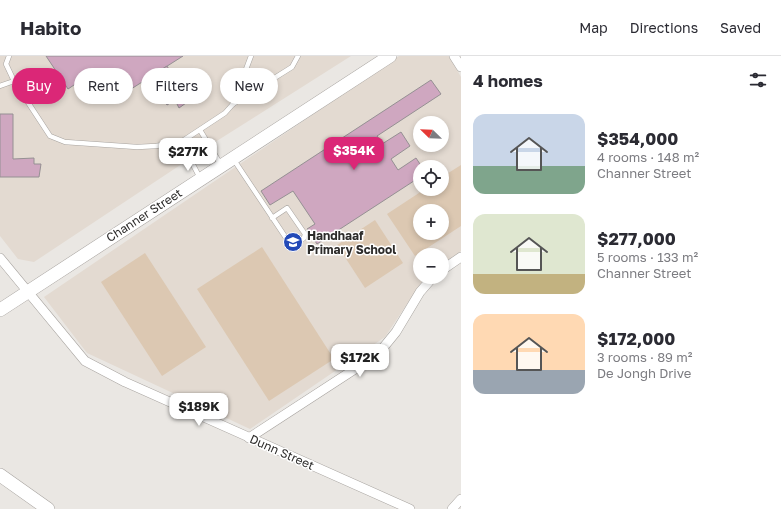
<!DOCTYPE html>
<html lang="en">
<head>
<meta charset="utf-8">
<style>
	body { margin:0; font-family:"Golos Text",sans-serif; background:#f2f2f3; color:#2b2b33; height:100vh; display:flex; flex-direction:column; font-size:15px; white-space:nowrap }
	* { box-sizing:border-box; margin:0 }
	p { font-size:13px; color:#7c7c81 }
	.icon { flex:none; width:22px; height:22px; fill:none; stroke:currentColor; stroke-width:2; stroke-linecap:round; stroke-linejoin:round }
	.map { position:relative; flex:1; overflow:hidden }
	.side { display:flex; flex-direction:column; background:#fff; width:320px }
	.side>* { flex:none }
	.hud { position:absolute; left:12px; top:12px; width:380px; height:36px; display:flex; gap:8px }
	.needle { width:26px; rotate:293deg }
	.controls { position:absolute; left:413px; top:60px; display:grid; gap:8px }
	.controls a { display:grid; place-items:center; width:36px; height:36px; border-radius:50%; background:#fff; box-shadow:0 2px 6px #0003; font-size:20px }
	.price { position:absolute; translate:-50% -34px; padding:0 9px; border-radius:8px; background:#fff; color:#222; font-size:13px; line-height:26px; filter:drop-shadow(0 1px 2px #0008) }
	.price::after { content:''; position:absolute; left:50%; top:24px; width:12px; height:9px; margin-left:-6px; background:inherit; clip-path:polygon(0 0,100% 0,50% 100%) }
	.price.on { background:#db2777; color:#fff }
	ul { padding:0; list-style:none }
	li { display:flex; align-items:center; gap:12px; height:100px; padding:0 12px }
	li span { display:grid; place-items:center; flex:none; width:112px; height:80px; border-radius:12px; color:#555 }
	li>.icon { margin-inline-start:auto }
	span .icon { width:48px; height:48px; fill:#fffc; stroke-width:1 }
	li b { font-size:17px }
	h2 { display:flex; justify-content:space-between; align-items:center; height:48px; padding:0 12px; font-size:17px }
	.chip { padding:0 14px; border-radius:18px; background:#fff; box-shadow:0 2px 6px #0003; font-size:14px; line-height:36px }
	.chip.on { background:#db2777; color:#fff }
	header { display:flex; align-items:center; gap:24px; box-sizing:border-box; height:56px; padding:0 20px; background:#fff; border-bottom:1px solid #e1e1e2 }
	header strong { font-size:19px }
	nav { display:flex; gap:22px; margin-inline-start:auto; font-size:14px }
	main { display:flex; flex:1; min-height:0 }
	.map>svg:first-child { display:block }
	.built { fill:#e3dad1; fill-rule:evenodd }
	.green { fill:#dcc8b2; fill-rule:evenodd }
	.building { fill:#cfa7c0; stroke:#959093 }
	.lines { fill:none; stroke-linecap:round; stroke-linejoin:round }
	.lane-casing { stroke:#a8a4a0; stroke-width:5.5 }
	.street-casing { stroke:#a8a4a0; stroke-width:10 }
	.secondary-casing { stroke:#a8a4a0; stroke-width:14 }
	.lane { stroke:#fff; stroke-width:4.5 }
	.street { stroke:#fff; stroke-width:9 }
	.secondary { stroke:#fff; stroke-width:13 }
	.labels { text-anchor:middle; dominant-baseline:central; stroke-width:3; stroke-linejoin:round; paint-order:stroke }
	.street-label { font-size:12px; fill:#2d2c2b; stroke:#fff }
	.poi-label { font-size:12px; font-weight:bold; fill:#2d2c2b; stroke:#fff; text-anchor:start }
</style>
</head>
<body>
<header>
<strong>Habito</strong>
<nav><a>Map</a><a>Directions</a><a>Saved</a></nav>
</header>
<main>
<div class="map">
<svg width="461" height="453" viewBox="0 0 461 453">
	<rect width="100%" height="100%" fill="#eae7e3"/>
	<g class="built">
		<path d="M0,0h351l-139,88 -178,118 -16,-3 -18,-23z"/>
		<path d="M399,0h50l12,21v174l-19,14v-10h-22v22h5l-40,60 -135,92 -163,-76 -43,-56zM420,67h22v22h-22zM420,111h22v22h-22zM420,155h22v22h-22z"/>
	</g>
	<g class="green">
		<path d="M461,109v61l-46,30 -28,-42 38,-25h17v-12zM420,155h22v22h-22z"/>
		<path d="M375,164l28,43 -38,25 -28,-43z"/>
		<path d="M262,191l72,112 -65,42 -72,-112z"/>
		<path d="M145,197l61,94 -44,29 -61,-94z"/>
	</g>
	<g class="building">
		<path d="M46,0h137l-66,42 -19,-29 -30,20z"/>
		<path d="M167,10l13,22 5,-4 3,7 -7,6 5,6 -7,5 -4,-8 -8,5 -19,-27z"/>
		<path d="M30,15l14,21 -6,6 -15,-21z"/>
		<path d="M431,24l10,14 -64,42 5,8 19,-12 9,14 -19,13 7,11 18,-12 6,9h-2v10l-103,67 -10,-15 8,-5 -22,-33 -23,14 -9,-14z"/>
		<path d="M0,58h13v45l21,-1v6h7l-2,13h-39z"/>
		<path d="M203,88l3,5 -14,8 -3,-3z"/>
	</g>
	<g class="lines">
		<defs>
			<g id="lane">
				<path d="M9,0l-3,8 8,17 36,55 15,6 72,5 19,-1 25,-4 44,-29 8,-9 18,-48"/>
				<path d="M0,30l14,-5"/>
				<path d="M233,48l59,-37 6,-11"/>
				<path d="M200,74l21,35"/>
				<path d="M181,86l19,36"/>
				<path d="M234,104l54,81 3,3 5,-1 8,-5 1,-4 -18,-26 -15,10"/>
			</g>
			<g id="street">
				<path d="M454,0l7,11"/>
				<path d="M0,202l85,103 40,21 285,127"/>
				<path d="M442,214l19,-13"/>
				<path d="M249,382l129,-84 18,-22 24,-40 13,-15"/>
				<path d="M452,453l9,-10"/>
			</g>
			<g id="secondary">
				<path d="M0,254l390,-254"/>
				<path d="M0,419l48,34"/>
			</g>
		</defs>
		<use href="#lane" class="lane-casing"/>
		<use href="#street" class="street-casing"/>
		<use href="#secondary" class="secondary-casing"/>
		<use href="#lane" class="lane"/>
		<use href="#street" class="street"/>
		<use href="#secondary" class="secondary"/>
	</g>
	<defs>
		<symbol id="school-disc" viewBox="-11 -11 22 22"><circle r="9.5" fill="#2349b7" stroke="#fff"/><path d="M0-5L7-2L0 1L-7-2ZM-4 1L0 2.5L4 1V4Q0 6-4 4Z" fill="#fff"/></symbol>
	</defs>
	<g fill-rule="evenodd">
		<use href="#school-disc" x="282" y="175" width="22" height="22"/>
	</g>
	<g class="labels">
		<g class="street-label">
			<text transform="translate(144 159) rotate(-33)">Channer Street</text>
			<text transform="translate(282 396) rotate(24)">Dunn Street</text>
		</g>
		<g class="poi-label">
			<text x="307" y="179">Handhaaf<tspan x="307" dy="14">Primary School</tspan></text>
		</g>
	</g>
</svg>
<div class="controls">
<a><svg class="needle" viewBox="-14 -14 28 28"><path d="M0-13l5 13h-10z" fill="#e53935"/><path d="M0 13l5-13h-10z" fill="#7c7c81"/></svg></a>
<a><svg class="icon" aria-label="locate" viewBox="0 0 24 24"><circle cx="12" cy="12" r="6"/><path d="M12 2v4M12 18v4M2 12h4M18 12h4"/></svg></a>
<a>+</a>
<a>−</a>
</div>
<b class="price on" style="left:354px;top:115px">$354K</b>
<b class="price" style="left:188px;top:116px">$277K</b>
<b class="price" style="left:360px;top:322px">$172K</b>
<b class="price" style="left:199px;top:371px">$189K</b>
<div class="hud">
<a class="chip on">Buy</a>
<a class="chip">Rent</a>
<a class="chip">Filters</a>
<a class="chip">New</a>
</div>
</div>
<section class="side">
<h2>4 homes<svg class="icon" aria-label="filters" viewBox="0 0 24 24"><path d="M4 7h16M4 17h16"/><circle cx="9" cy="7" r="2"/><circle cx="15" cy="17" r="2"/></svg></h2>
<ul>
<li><span style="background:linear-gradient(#c9d6e8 65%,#7fa58c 0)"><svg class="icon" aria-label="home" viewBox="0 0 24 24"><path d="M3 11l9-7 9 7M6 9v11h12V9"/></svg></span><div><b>$354,000</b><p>4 rooms · 148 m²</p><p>Channer Street</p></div></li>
<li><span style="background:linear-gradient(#dfe7d0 75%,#c2b280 0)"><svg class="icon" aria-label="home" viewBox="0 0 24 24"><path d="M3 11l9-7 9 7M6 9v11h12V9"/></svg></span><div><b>$277,000</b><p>5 rooms · 133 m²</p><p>Channer Street</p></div></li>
<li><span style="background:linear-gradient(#ffd9b3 70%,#9aa5b1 0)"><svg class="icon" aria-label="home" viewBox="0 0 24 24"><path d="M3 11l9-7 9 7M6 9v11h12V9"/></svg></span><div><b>$172,000</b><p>3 rooms · 89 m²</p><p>De Jongh Drive</p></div></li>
</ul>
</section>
</main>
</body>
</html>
